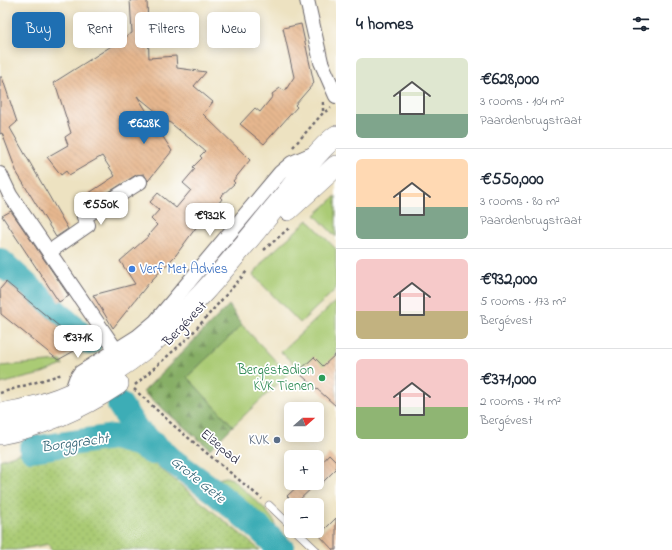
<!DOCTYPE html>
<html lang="en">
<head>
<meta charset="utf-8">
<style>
	body { margin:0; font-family:"Indie Flower",sans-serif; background:#f6f6f7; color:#1f2937; height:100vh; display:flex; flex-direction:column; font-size:15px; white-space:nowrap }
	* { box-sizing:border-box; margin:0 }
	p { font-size:13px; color:#747a83 }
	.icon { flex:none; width:22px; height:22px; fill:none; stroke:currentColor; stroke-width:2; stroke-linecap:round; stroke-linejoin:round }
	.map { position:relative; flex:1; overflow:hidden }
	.side { display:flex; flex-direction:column; background:#fff; width:336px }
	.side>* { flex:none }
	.top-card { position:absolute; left:12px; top:12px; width:264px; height:36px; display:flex; gap:8px }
	.needle { width:26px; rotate:69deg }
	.controls { position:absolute; left:284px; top:402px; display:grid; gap:8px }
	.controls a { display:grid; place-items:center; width:40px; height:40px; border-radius:6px; background:#fff; box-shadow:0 2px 10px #0003; font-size:20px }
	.price { position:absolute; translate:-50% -34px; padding:0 9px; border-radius:8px; background:#fff; color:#222; font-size:13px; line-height:26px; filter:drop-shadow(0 1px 2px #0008) }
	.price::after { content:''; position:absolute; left:50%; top:24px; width:12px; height:9px; margin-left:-6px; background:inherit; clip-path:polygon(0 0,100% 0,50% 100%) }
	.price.active { background:#1f6fb2; color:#fff }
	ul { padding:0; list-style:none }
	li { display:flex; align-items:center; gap:12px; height:100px; padding:0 20px }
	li+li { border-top:1px solid #e0e1e3 }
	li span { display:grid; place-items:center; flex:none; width:112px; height:80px; border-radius:6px; color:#555 }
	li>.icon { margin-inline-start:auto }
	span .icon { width:48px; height:48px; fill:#fffc; stroke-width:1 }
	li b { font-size:17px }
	h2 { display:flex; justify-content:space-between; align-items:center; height:48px; padding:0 20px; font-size:17px }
	.chip { padding:0 14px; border-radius:6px; background:#fff; box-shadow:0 2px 10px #0003; font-size:14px; line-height:36px }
	.chip.active { background:#1f6fb2; color:#fff }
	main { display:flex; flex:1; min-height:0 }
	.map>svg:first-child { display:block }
	.green { fill:#aacb74; stroke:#667658 }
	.forest { fill:url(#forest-firs); stroke:#546850 }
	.garden { fill:url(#garden-dots); stroke:#667658 }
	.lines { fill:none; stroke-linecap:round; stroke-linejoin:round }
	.river { stroke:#3cadb6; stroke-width:26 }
	.building { fill:url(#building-back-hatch) }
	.lane-casing { stroke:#69656a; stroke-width:8 }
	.street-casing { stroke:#69656a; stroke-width:16 }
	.primary-casing { stroke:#69656a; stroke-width:22 }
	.path { stroke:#69656a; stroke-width:2.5; stroke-dasharray:3 3; stroke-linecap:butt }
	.lane { stroke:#fff; stroke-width:7 }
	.street { stroke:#fff; stroke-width:14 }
	.primary { stroke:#fff; stroke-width:21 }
	.shop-dot { fill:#3f7fe0; stroke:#fff; stroke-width:1.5 }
	.leisure-dot { fill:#2e9e5b; stroke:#fff; stroke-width:1.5 }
	.service-dot { fill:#5c6f8a; stroke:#fff; stroke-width:1.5 }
	.labels { text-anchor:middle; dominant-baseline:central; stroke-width:3.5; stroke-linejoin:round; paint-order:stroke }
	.shop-label { font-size:14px; fill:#366cbe; stroke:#fff; text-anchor:start }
	.street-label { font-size:14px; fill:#22223b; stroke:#fff }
	.leisure-label { font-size:14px; fill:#27864d; stroke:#fff; text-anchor:end }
	.service-label { font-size:14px; fill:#4e5e75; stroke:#fff; text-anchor:end }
	.water-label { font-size:15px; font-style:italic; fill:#2e6172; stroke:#fff }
</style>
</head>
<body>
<main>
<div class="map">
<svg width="336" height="550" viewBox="0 0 336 550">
	<defs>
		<pattern id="forest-firs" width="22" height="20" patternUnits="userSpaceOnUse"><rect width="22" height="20" fill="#87af66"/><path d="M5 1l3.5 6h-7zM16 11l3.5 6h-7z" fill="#6e8e55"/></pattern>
		<pattern id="garden-dots" width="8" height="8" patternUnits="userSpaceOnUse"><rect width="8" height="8" fill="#aacb74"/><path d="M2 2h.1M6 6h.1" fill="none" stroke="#92ae65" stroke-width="1.8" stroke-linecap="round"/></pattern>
		<pattern id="building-back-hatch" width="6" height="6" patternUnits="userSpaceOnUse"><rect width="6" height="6" fill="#e6b78f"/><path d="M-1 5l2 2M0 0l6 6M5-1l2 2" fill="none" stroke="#c59d7c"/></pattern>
	</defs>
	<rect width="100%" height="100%" fill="#fff"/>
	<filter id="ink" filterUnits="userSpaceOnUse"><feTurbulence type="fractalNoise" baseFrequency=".025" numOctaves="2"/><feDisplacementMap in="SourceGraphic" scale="8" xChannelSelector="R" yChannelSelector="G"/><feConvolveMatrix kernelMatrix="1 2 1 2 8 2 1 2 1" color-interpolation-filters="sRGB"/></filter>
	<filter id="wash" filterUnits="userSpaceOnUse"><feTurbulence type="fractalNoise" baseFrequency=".012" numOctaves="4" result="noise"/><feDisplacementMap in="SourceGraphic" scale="16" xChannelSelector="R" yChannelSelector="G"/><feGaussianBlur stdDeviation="0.9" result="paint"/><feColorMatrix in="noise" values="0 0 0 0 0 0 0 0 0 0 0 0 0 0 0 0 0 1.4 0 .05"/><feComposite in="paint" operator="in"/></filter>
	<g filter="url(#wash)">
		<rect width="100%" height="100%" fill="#ede2c1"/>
		<g class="green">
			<path d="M336,196v41l-21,-22z"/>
			<path d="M308,220l28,29v40l-36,34 -47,-48 13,-17z"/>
			<path d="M336,301v103l-55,-52z"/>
			<path d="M242,325l46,49 -55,52 -46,-49z"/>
			<path d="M61,361l2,4 -26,10 -37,9v-18z"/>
			<path d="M226,477l6,2 32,29 11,14 2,13 -24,-20 -35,-36z"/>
		</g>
		<path class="forest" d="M229,305l13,20 -55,52 46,49 -23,23 -67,-57z"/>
		<path class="garden" d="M72,438c18,20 28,5 50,7 5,0 12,4 17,6l121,99h-209l-2,-6 -33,6h-16v-90l59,-20z"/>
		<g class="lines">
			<g class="river">
				<path d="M0,261l89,81"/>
				<path d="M120,405l17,26 34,29 43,31 47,39 21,20"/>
				<path d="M32,449l81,-12 26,7 13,8"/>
			</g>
		</g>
		<g id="blocks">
			<g class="building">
				<path d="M130,0h17l2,58 27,-2 1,12 29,4 -12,14 19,16 -10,12 47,46 -17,21 2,2 -15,14 2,2 -16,21 -3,-2 -27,37 -27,28 -36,45 -20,-33 42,-11 -15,-23 30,-26 -1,-1 8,-9 -6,-6 8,-9 -9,-8 8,-9 18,15 15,-18 -8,-7 12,-14 -2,-2 9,-9 -2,-2 5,-5 -68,-55 35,55 -24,30 -4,-7 -8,1 -51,32 -5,-8 35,-23 -13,-20 -33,19 -3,-4 -5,4 -14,-18 21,-12 -3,-8 6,-4 -14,-44 -4,-6 79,-50z"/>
				<path d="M301,24l13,59 -19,22 2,2 -33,37 -24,-20 15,-16 5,4 13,-16 -1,-2 8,-6 5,3 9,-14 -11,-49z"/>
				<path d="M0,77h2l15,45 -7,6 58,101 -12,8 -39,-64 -15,-40 -2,1z"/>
				<path d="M11,211l58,85 -10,6 -57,-86z"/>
				<path d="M6,282l31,26 46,38 -25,14 -57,-46 -1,-25z"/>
				<path d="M336,354v52l-38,-34 16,-15 9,9z"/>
				<path d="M329,454l7,7v8l-19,19v-5l-22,21 -8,-8 14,-13h16v-16z"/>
				<path d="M336,518v32h-3l-14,-15z"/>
			</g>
		</g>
	</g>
	<g filter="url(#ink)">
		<use href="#blocks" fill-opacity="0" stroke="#69656a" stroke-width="1"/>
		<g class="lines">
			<defs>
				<g id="lane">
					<path d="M269,505l22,21"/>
					<path d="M296,531l20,19"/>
				</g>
				<g id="street">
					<path d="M307,0l14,62 15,34"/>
					<path d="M0,174l10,21 106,155"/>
					<path d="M49,252l39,-27 -4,-8 56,-35"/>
					<path d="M71,393l5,-14 4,-6 57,-36 19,-16 124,-148 12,-10 23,-10"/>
				</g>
				<g id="primary">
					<path d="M288,210l48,-44"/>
					<path d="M0,414c131,-20 198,-114 277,-209 20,-23 35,-50 59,-69"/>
					<path d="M0,434c42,-8 83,-27 118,-50"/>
				</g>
			</defs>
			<use href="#lane" class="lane-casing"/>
			<use href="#street" class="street-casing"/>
			<use href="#primary" class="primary-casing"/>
			<g class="path">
				<path d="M323,102v11"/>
				<path d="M293,147l30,-34 8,-5"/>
				<path d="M264,250l25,-22"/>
				<path d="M135,385l54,-48 58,-66"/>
				<path d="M134,389l39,36 89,74"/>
				<path d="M0,393l63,-19"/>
			</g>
			<use href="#lane" class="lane"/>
			<use href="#street" class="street"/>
			<use href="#primary" class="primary"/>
		</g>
	</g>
	<circle class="shop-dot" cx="132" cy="269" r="4"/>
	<circle class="leisure-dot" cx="322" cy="378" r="4"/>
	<circle class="service-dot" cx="277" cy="440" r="4"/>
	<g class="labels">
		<g class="shop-label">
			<text x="140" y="269">Verf Met Advies</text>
		</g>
		<g class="street-label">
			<text transform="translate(185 324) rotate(-46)">Bergévest</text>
			<text transform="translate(220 447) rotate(40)">Elzepad</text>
		</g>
		<g class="leisure-label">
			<text x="314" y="370">Bergéstadion<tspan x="314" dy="16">KVK Tienen</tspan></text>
		</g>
		<g class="service-label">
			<text x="269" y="440">KVK</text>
		</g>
		<g class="water-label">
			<text transform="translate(75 443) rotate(-8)">Borggracht</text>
			<text transform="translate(198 480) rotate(39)">Grote Gete</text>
		</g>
	</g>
</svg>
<div class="controls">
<a><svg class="needle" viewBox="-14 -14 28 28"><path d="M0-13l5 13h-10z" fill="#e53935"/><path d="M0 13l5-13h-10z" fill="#747a83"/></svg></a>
<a>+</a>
<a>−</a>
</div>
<b class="price active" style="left:144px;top:145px">€628K</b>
<b class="price" style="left:101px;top:226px">€550K</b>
<b class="price" style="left:210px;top:237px">€932K</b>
<b class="price" style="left:78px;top:359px">€371K</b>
<div class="top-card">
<a class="chip active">Buy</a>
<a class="chip">Rent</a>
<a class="chip">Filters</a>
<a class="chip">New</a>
</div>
</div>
<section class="side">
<h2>4 homes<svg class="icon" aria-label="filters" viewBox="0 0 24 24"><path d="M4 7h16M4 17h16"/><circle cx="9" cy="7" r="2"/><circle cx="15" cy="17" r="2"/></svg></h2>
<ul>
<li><span style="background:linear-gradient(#dfe7d0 70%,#7fa58c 0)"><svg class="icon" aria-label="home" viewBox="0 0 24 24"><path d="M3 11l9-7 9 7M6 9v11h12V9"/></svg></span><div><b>€628,000</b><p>3 rooms · 104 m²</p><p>Paardenbrugstraat</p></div></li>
<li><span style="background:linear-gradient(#ffd9b3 60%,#7fa58c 0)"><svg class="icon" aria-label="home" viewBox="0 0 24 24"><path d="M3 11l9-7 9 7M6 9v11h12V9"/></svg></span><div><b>€550,000</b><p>3 rooms · 80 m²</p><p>Paardenbrugstraat</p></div></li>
<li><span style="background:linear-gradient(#f6c9c9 65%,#c2b280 0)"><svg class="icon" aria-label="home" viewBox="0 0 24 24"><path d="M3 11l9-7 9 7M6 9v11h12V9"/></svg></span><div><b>€932,000</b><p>5 rooms · 173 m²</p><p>Bergévest</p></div></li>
<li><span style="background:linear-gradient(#f6c9c9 60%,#8fb573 0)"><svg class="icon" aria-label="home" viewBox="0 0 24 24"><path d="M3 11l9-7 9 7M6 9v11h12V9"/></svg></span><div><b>€371,000</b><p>2 rooms · 74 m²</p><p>Bergévest</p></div></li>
</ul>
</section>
</main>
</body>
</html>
